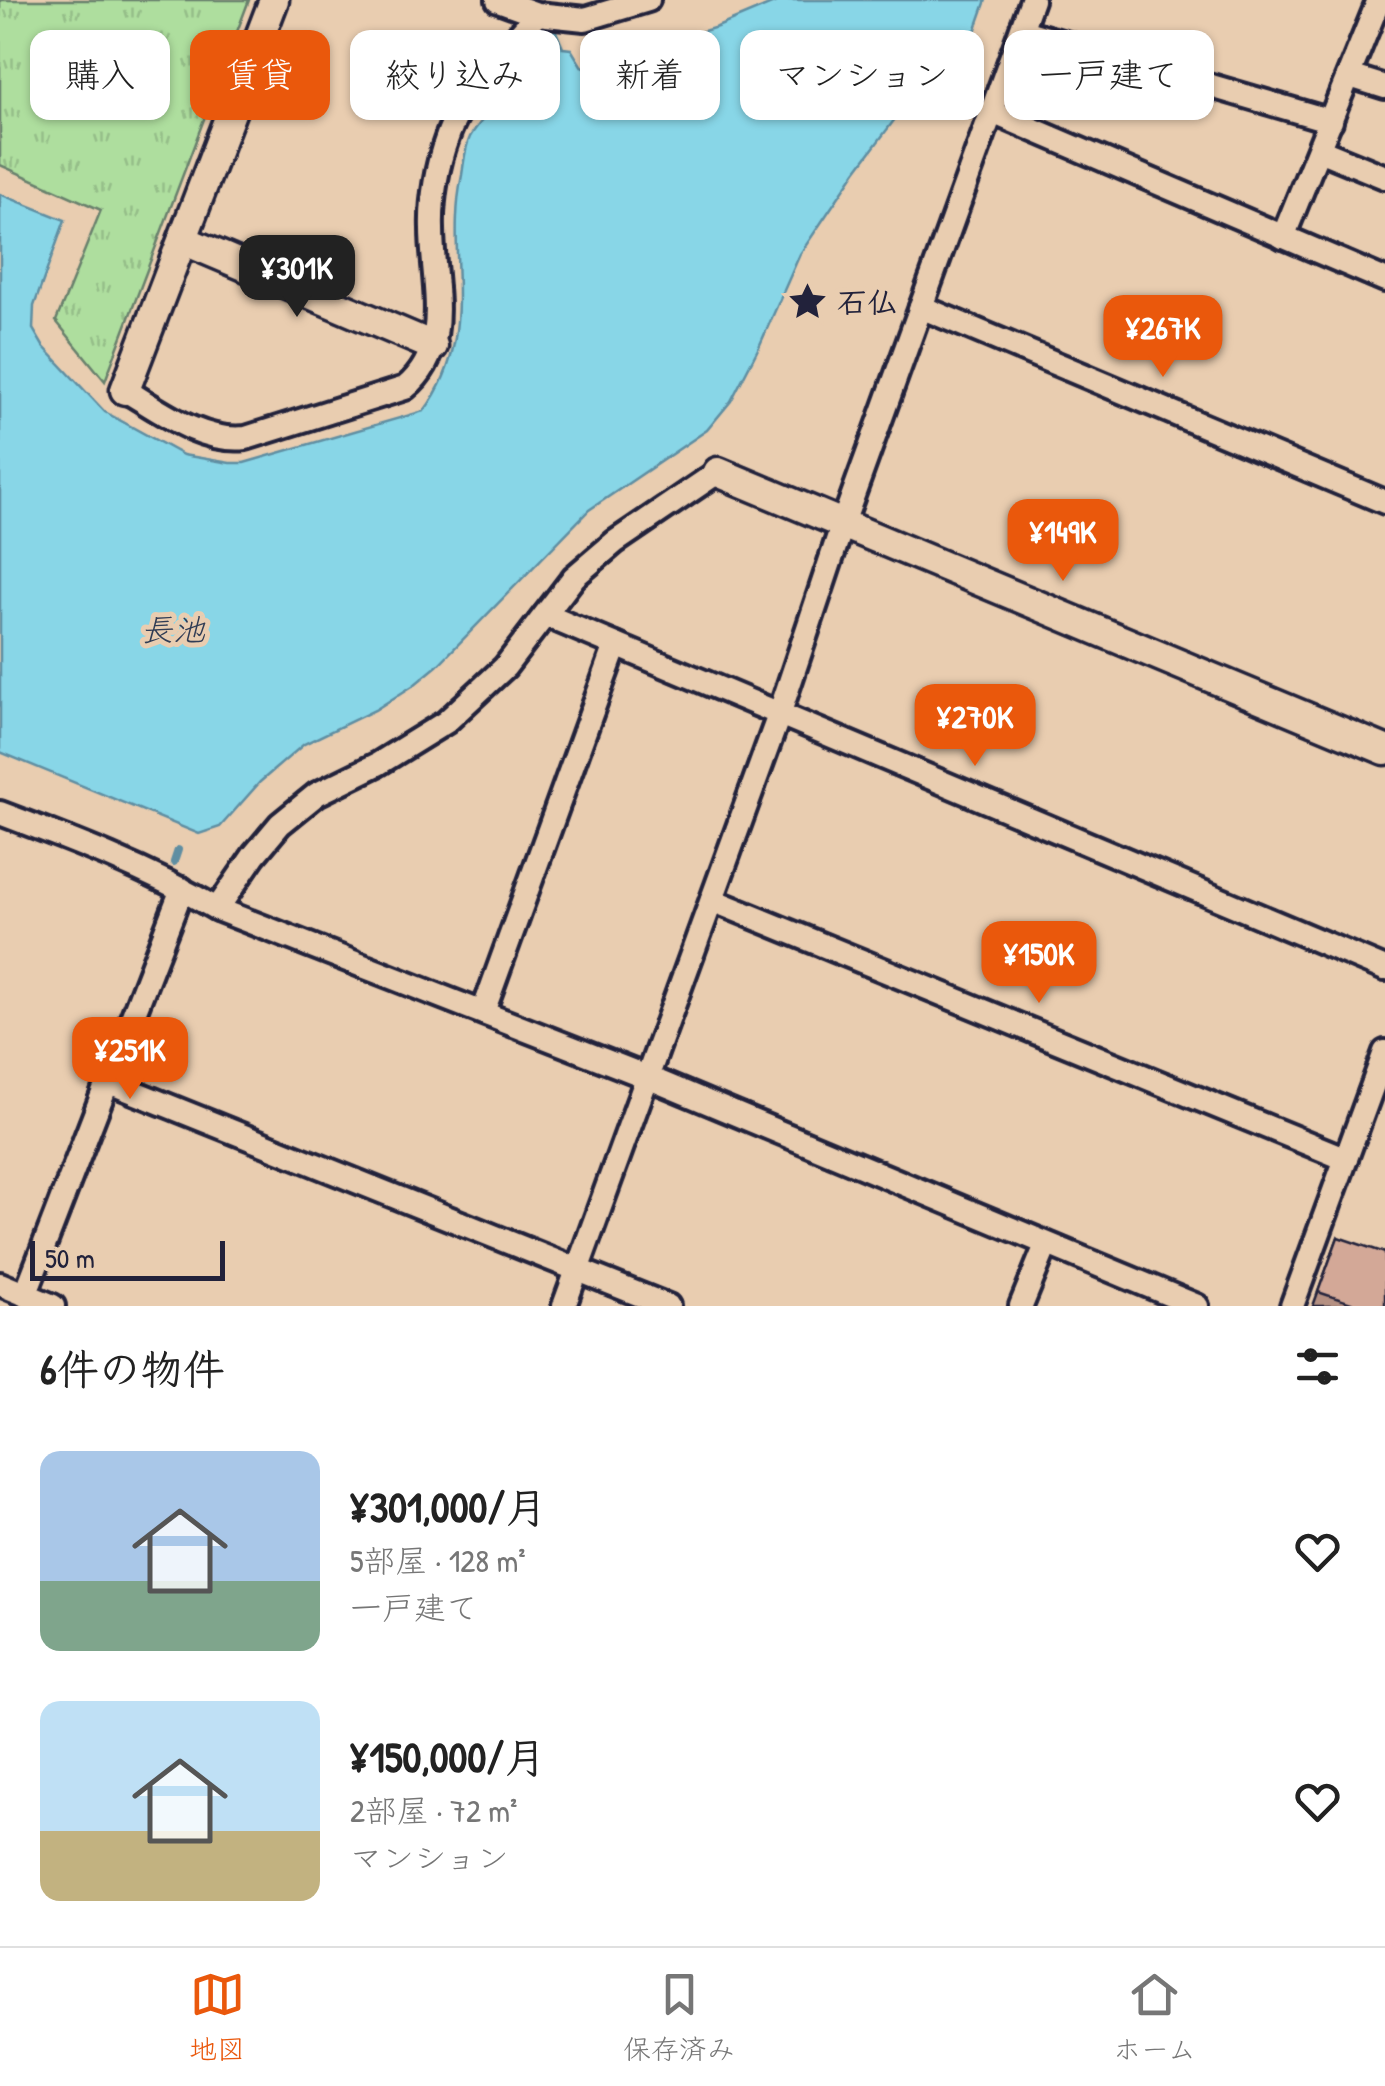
<!DOCTYPE html>
<html lang="ja">
<head>
<meta charset="utf-8">
<style>
	body { margin:0; font-family:"Patrick Hand","Klee One",sans-serif; background:#f2f2f2; color:#222; height:100vh; display:flex; flex-direction:column; font-size:38px; white-space:nowrap }
	* { box-sizing:border-box; margin:0 }
	p { font-size:32px; color:#767676 }
	.icon { flex:none; width:55px; height:55px; fill:none; stroke:currentColor; stroke-width:2; stroke-linecap:round; stroke-linejoin:round }
	.map { position:relative; height:1306px; overflow:hidden }
	.side { display:flex; flex-direction:column; background:#fff; flex:1 }
	.side>* { flex:none }
	.top-card { position:absolute; left:30px; top:30px; width:1325px; height:90px; display:flex; gap:20px }
	.scale { position:absolute; left:30px; bottom:25px; width:195px; box-sizing:border-box; padding-left:10px; border:5px solid #22223b; border-top:0; font-size:28px; line-height:35px; white-space:nowrap; color:#22223b; -webkit-text-stroke:8px #e9cdb0; paint-order:stroke }
	.price { position:absolute; translate:-50% -85px; padding:0 22px; border-radius:20px; background:#ea580c; color:#fff; font-size:32px; line-height:65px; filter:drop-shadow(0 2px 5px #0008) }
	.price::after { content:''; position:absolute; left:50%; top:60px; width:30px; height:22px; margin-left:-15px; background:inherit; clip-path:polygon(0 0,100% 0,50% 100%) }
	.price.selected { background:#222; color:#fff }
	ul { padding:0; list-style:none }
	li { display:flex; align-items:center; gap:30px; height:250px; padding:0 40px }
	li span { display:grid; place-items:center; flex:none; width:280px; height:200px; border-radius:20px; color:#555 }
	li>.icon { margin-inline-start:auto }
	span .icon { width:120px; height:120px; fill:#fffc; stroke-width:1 }
	li b { font-size:42px }
	h2 { display:flex; justify-content:space-between; align-items:center; height:120px; padding:0 40px; font-size:42px }
	.tag { padding:0 35px; border-radius:20px; background:#fff; box-shadow:0 2px 8px #0004; font-size:35px; line-height:90px }
	.tag.selected { background:#ea580c; color:#fff }
	.tab-bar { display:flex; justify-content:space-around; align-items:center; height:140px; border-top:2px solid #e0e0e0; background:#fff; font-size:28px; color:#767676 }
	.tab-bar a { display:grid; justify-items:center; gap:5px }
	.tab-bar .selected { color:#ea580c }
	.map>svg:first-child { display:block }
	.park { fill:url(#park-tufts); stroke:#68806c; stroke-width:2.5 }
	.water { fill:#88d6e7; stroke:#5f8ea2; stroke-width:2.5 }
	.lines { fill:none; stroke-linecap:round; stroke-linejoin:round }
	.stream { stroke:#5f8ea2; stroke-width:8 }
	.minor-casing { stroke:#22223b; stroke-width:30 }
	.tertiary-casing { stroke:#22223b; stroke-width:35 }
	.minor { stroke:#e9cdb0; stroke-width:22 }
	.tertiary { stroke:#e9cdb0; stroke-width:28 }
	.wall { fill:#b59082; stroke:#22223b; stroke-width:2.5 }
	.building { fill:#d3a897; stroke:#22223b; stroke-width:2.5 }
	.labels { text-anchor:middle; dominant-baseline:central; stroke-width:10; stroke-linejoin:round; paint-order:stroke }
	.poi-label { font-size:30px; font-weight:bold; fill:#22223b; stroke:#e9cdb0; text-anchor:start }
	.water-label { font-size:32px; font-style:italic; fill:#313d55; stroke:#e9cdb0 }
</style>
</head>
<body>
<div class="map">
<svg width="1385" height="1306" viewBox="0 0 1385 1306">
	<defs>
		<pattern id="park-tufts" width="24" height="20" patternUnits="userSpaceOnUse" patternTransform="scale(2.5)"><rect width="24" height="20" fill="#aede9e"/><path d="M3 7l-1-3M5 7V3M7 7l1-3M15 17l-1-3M17 17v-4M19 17l1-3" fill="none" stroke="#95be89"/></pattern>
	</defs>
	<rect width="100%" height="100%" fill="#e9cdb0"/>
	<filter id="ink" filterUnits="userSpaceOnUse"><feTurbulence type="fractalNoise" baseFrequency=".01" numOctaves="2"/><feDisplacementMap in="SourceGraphic" scale="20" xChannelSelector="R" yChannelSelector="G"/><feConvolveMatrix kernelMatrix="1 2 1 2 8 2 1 2 1" color-interpolation-filters="sRGB"/></filter>
	<g filter="url(#ink)">
		<path class="park" d="M0,0h249l-144,381 -49,-60 45,-111 -101,-45z"/>
		<path class="water" d="M781,0h205l-13,37 -78,82 -39,52 -56,83 -41,93 -28,54 -24,29 -118,80 -152,156 -23,19 -39,25 -71,34 -44,38 -40,45 -21,7 -199,-82v-558l65,26 -31,86 -1,23 10,17 62,66 78,43 47,8h14l180,-52c58,-78 20,-152 38,-236 2,-12 3,-28 8,-38 6,-11 39,-49 49,-58 11,-10 26,-18 38,-27l-8,-19 6,-4 8,19 8,1 11,18 135,-40z"/>
		<g class="lines">
			<path class="stream" d="M174,862l4,-12"/>
			<defs>
				<g id="minor">
					<path d="M498,0l39,14 48,5 63,-19"/>
					<path d="M1023,31l308,90"/>
					<path d="M1350,76l35,11"/>
					<path d="M992,112l393,168"/>
					<path d="M1319,150l66,27"/>
					<path d="M1283,237l96,-237"/>
					<path d="M921,307l464,195"/>
					<path d="M125,390c37,22 76,53 121,48l159,-50c49,-40 27,-104 27,-159 -1,-29 5,-64 15,-91 15,-45 59,-88 90,-124"/>
					<path d="M545,615l840,354"/>
					<path d="M0,813c74,28 148,56 217,96l430,168 550,229"/>
					<path d="M712,900l634,259"/>
					<path d="M217,909l37,-54 26,-31 37,-30 61,-30 68,-42 59,-55 69,-90 41,-35 103,-70"/>
					<path d="M483,1012l133,-367"/>
					<path d="M109,1082l559,224"/>
					<path d="M0,1284l53,22"/>
					<path d="M25,1295l157,-406"/>
					<path d="M564,1306l215,-591 64,-192 189,-523"/>
					<path d="M1021,1306l25,-61"/>
					<path d="M1292,1306l93,-254"/>
				</g>
				<g id="tertiary">
					<path d="M183,240l250,106"/>
					<path d="M125,390l149,-390"/>
					<path d="M718,472l667,278"/>
				</g>
			</defs>
			<use href="#minor" class="minor-casing"/>
			<use href="#tertiary" class="tertiary-casing"/>
			<use href="#minor" class="minor"/>
			<use href="#tertiary" class="tertiary"/>
		</g>
		<path class="wall" d="M1338,1237l47,69h-72z"/>
		<path class="building" d="M1338,1237l47,16v53h-25l-42,-14z"/>
	</g>
	<defs>
		<symbol id="sight-bare" viewBox="-9 -9 18 18"><path d="M0-6L1.8-2.2L6-1.7L2.9 1.2L3.7 5.4L0 3.3L-3.7 5.4L-2.9 1.2L-6-1.7L-1.8-2.2Z" fill="#22223b" stroke="#e9cdb0" stroke-width="2.5" paint-order="stroke"/></symbol>
	</defs>
	<g fill-rule="evenodd">
		<use href="#sight-bare" x="780" y="274" width="55" height="55"/>
	</g>
	<g class="labels">
		<g class="poi-label">
			<text x="837" y="302">石仏</text>
		</g>
		<g class="water-label">
			<text x="173" y="629">長池</text>
		</g>
	</g>
</svg>
<div class="scale">50 m</div>
<b class="price selected" style="left:297px;top:320px">¥301K</b>
<b class="price" style="left:1163px;top:380px">¥267K</b>
<b class="price" style="left:1063px;top:584px">¥149K</b>
<b class="price" style="left:975px;top:769px">¥270K</b>
<b class="price" style="left:1039px;top:1006px">¥150K</b>
<b class="price" style="left:130px;top:1102px">¥251K</b>
<div class="top-card">
<a class="tag">購入</a>
<a class="tag selected">賃貸</a>
<a class="tag">絞り込み</a>
<a class="tag">新着</a>
<a class="tag">マンション</a>
<a class="tag">一戸建て</a>
</div>
</div>
<section class="side">
<h2>6件の物件<svg class="icon" aria-label="filters" viewBox="0 0 24 24"><path d="M4 7h16M4 17h16"/><circle cx="9" cy="7" r="2"/><circle cx="15" cy="17" r="2"/></svg></h2>
<ul>
<li><span style="background:linear-gradient(#a9c7e8 65%,#7fa58c 0)"><svg class="icon" aria-label="home" viewBox="0 0 24 24"><path d="M3 11l9-7 9 7M6 9v11h12V9"/></svg></span><div><b>¥301,000/月</b><p>5部屋 · 128 m²</p><p>一戸建て</p></div><svg class="icon" aria-label="heart" viewBox="0 0 24 24"><path d="M12 20l-8-8c-3-5 5-10 8-4 3-6 11-1 8 4z"/></svg></li>
<li><span style="background:linear-gradient(#bfe0f5 65%,#c2b280 0)"><svg class="icon" aria-label="home" viewBox="0 0 24 24"><path d="M3 11l9-7 9 7M6 9v11h12V9"/></svg></span><div><b>¥150,000/月</b><p>2部屋 · 72 m²</p><p>マンション</p></div><svg class="icon" aria-label="heart" viewBox="0 0 24 24"><path d="M12 20l-8-8c-3-5 5-10 8-4 3-6 11-1 8 4z"/></svg></li>
</ul>
</section>
<nav class="tab-bar">
<a class="selected"><svg class="icon" aria-label="map" viewBox="0 0 24 24"><path d="M3 6l6-2 6 2 6-2v14l-6 2-6-2-6 2zM9 4v14M15 6v14"/></svg>地図</a>
<a><svg class="icon" aria-label="saved" viewBox="0 0 24 24"><path d="M7 4h10v16l-5-4-5 4z"/></svg>保存済み</a>
<a><svg class="icon" aria-label="home" viewBox="0 0 24 24"><path d="M3 11l9-7 9 7M6 9v11h12V9"/></svg>ホーム</a>
</nav>
</body>
</html>
